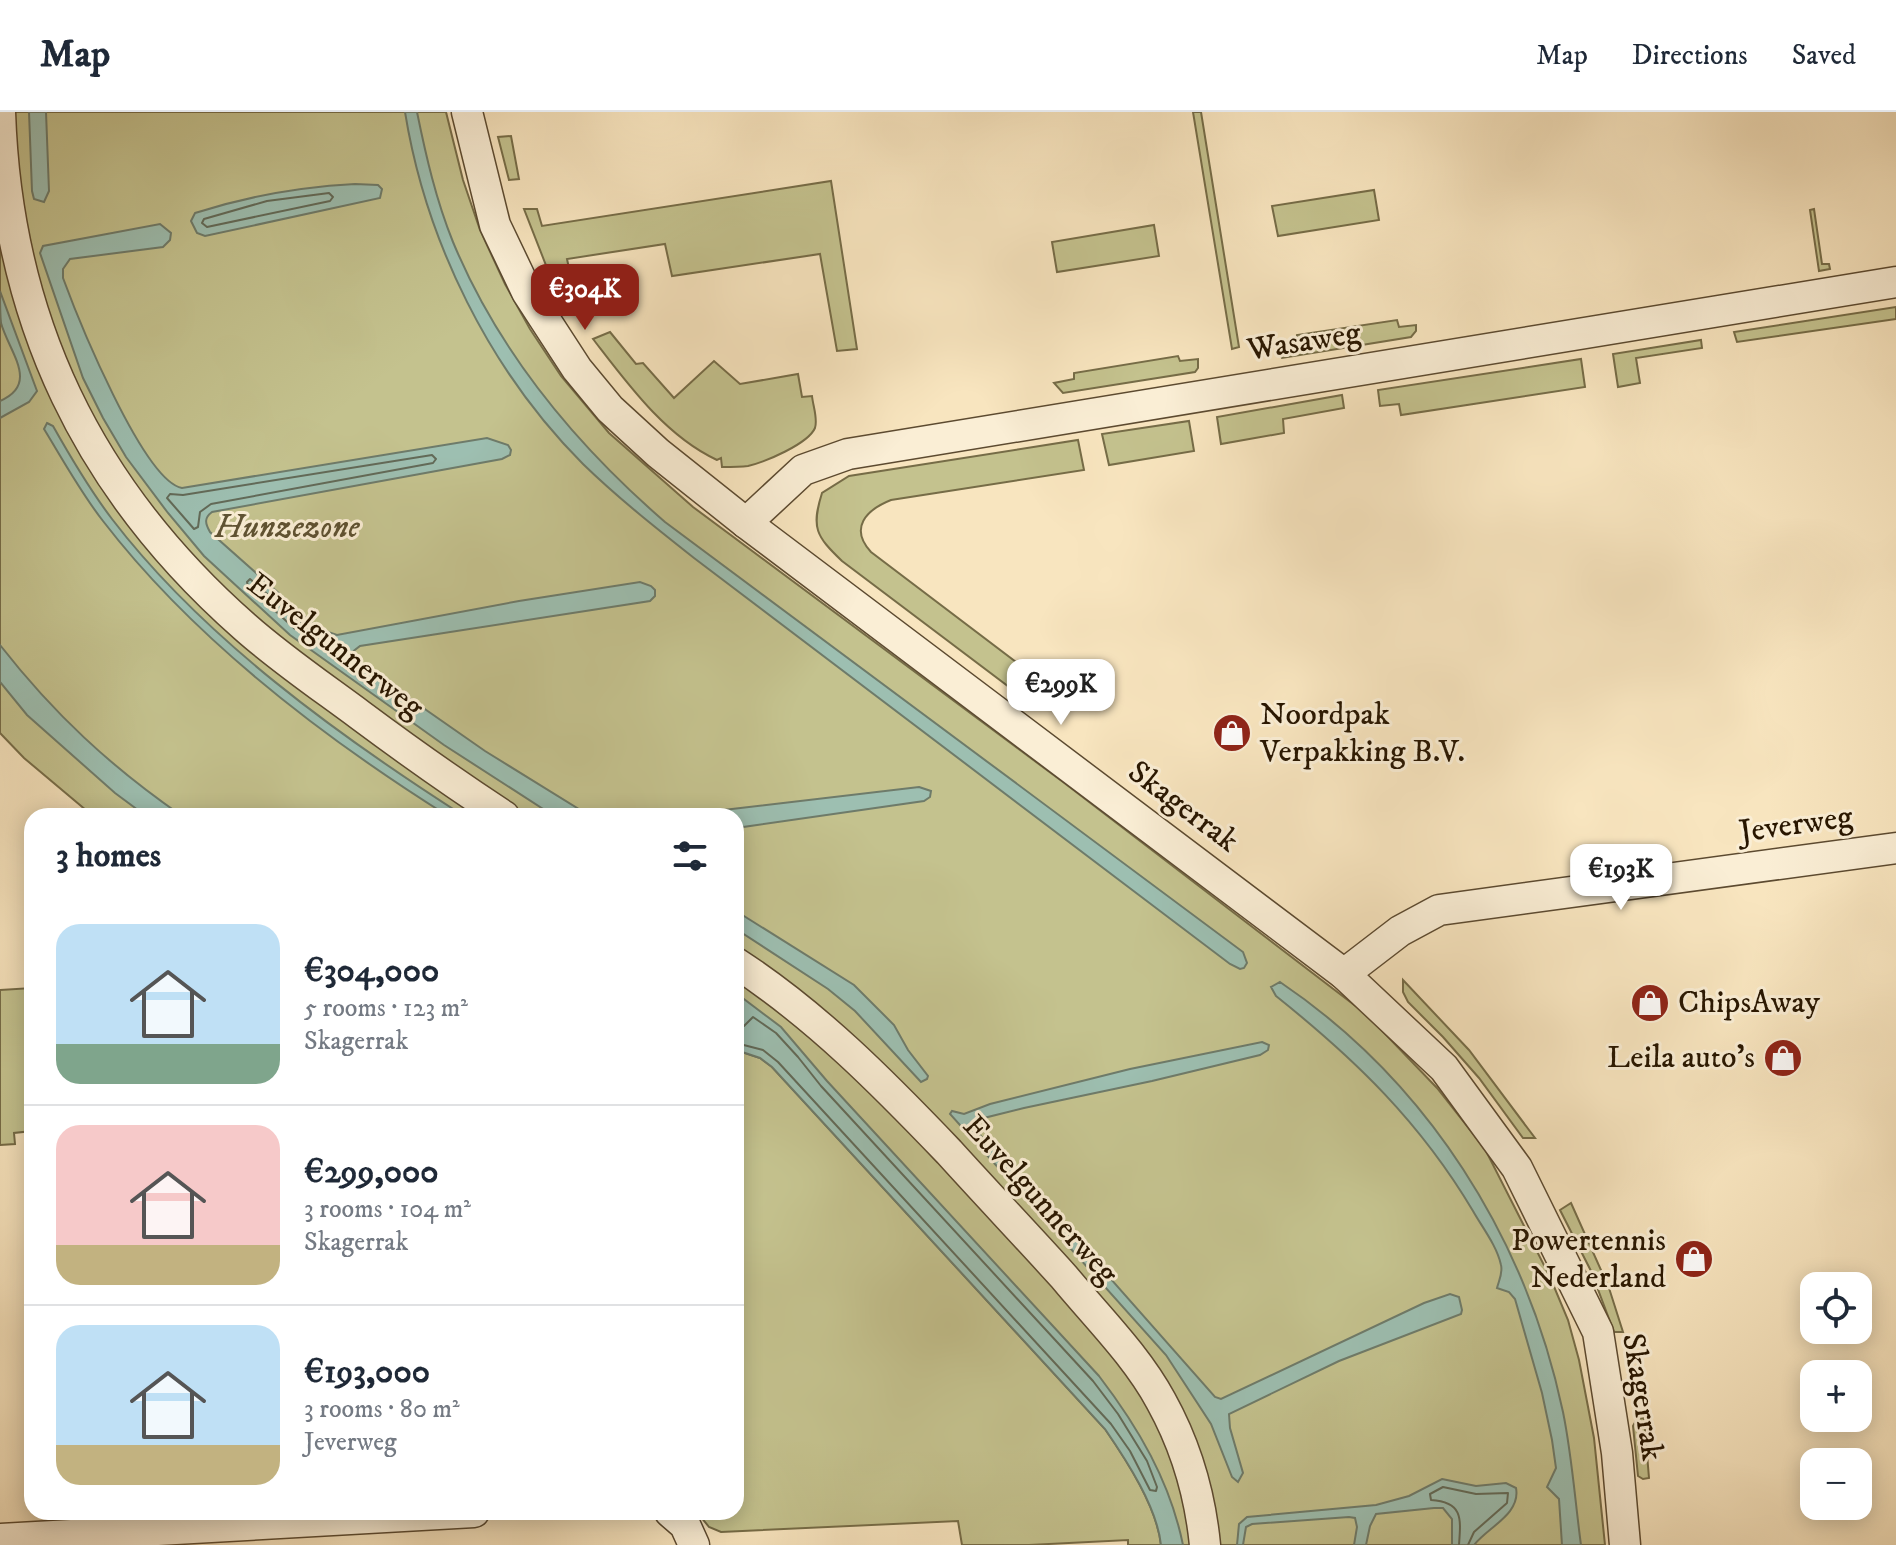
<!DOCTYPE html>
<html lang="en">
<head>
<meta charset="utf-8">
<style>
	body { margin:0; font-family:"IM FELL DW Pica",serif; background:#f6f6f7; color:#1f2937; height:100vh; display:flex; flex-direction:column; font-size:30px; white-space:nowrap }
	* { box-sizing:border-box; margin:0 }
	p { font-size:26px; color:#747a83 }
	.icon { flex:none; width:44px; height:44px; fill:none; stroke:currentColor; stroke-width:2; stroke-linecap:round; stroke-linejoin:round }
	.map { position:relative; flex:1; overflow:hidden }
	.sheet { position:absolute; left:24px; top:696px; width:720px; height:712px; display:flex; flex-direction:column; background:#fff; border-radius:24px; box-shadow:0 4px 20px #0003 }
	.sheet>* { flex:none }
	.buttons { position:absolute; left:1800px; top:1160px; display:grid; gap:16px }
	.buttons a { display:grid; place-items:center; width:72px; height:72px; border-radius:16px; background:#fff; box-shadow:0 4px 20px #0003; font-size:40px }
	.price { position:absolute; translate:-50% -68px; padding:0 18px; border-radius:16px; background:#fff; color:#222; font-size:26px; line-height:52px; filter:drop-shadow(0 2px 4px #0008) }
	.price::after { content:''; position:absolute; left:50%; top:48px; width:24px; height:18px; margin-left:-12px; background:inherit; clip-path:polygon(0 0,100% 0,50% 100%) }
	.price.active { background:#8f2418; color:#fff }
	ul { padding:0; list-style:none }
	li { display:flex; align-items:center; gap:24px; height:200px; padding:0 32px }
	li+li { border-top:2px solid #e0e1e3 }
	li span { display:grid; place-items:center; flex:none; width:224px; height:160px; border-radius:24px; color:#555 }
	li>.icon { margin-inline-start:auto }
	span .icon { width:96px; height:96px; fill:#fffc; stroke-width:1 }
	li b { font-size:34px }
	h2 { display:flex; justify-content:space-between; align-items:center; height:96px; padding:0 32px; font-size:34px }
	header { display:flex; align-items:center; gap:48px; box-sizing:border-box; height:112px; padding:0 40px; background:#fff; border-bottom:2px solid #e0e1e3 }
	header strong { font-size:38px }
	nav { display:flex; gap:44px; margin-inline-start:auto; font-size:28px }
	.map>svg:first-child { display:block }
	.green { fill:#c4c28e; stroke:#766c47; stroke-width:2 }
	.water { fill:#9dbfb1; stroke:#6e7b6a; stroke-width:2 }
	.lines { fill:none; stroke-linecap:round; stroke-linejoin:round }
	.shore { stroke:#626a58; stroke-width:2 }
	.street-casing { stroke:#5c4a30; stroke-width:33 }
	.street { stroke:#faeed5; stroke-width:30 }
	.labels { text-anchor:middle; dominant-baseline:central; stroke-width:6; stroke-linejoin:round; paint-order:stroke }
	.street-label { font-size:32px; fill:#281600; stroke:#faeed5 }
	.park-label { font-size:32px; font-style:italic; fill:#5f5232; stroke:#faeed5 }
	.poi-label { font-size:32px; fill:#281600; stroke:#faeed5; text-anchor:start }
</style>
</head>
<body>
<header>
<strong>Map</strong>
<nav><a>Map</a><a>Directions</a><a>Saved</a></nav>
</header>
<div class="map">
<svg width="1896" height="1433" viewBox="0 0 1896 1433">
	<rect width="100%" height="100%" fill="#f8e5bf"/>
	<filter id="stains"><feTurbulence type="fractalNoise" baseFrequency=".0025" numOctaves="4"/><feColorMatrix values="0 0 0 0 .2 0 0 0 0 .09 0 0 0 0 .02 0 0 0 .5 -.17"/></filter>
	<radialGradient id="worn" r=".72"><stop offset=".6" stop-color="#630" stop-opacity="0"/><stop offset="1" stop-color="#630" stop-opacity=".3"/></radialGradient>
	<g class="green">
		<path d="M0,0h446l17,68 17,50 25,54 25,45 31,47 48,57 84,74 370,275 303,232 71,74 48,61 65,128 18,43 11,40 15,78 11,107h-437l-51,-109 -326,-360 -55,-35v-225h-643l-69,-58 -24,-25z"/>
		<path d="M1193,0h8l38,235 -7,2z"/>
		<path d="M511,24l8,43 -10,1 -11,-43z"/>
		<path d="M831,69l26,168 -20,2 -17,-97 -148,22 -7,-32 -98,15 6,28 9,14 -6,7 -5,-1 -22,-34 -25,-64h13l5,17z"/>
		<path d="M1374,78l5,30 -101,16 -6,-30z"/>
		<path d="M1814,97l8,55h7l1,5 -11,2 -9,-61z"/>
		<path d="M1154,113l5,31 -102,16 -5,-30z"/>
		<path d="M1896,195v12l-159,23 -3,-10z"/>
		<path d="M1397,208l2,7 17,-2v6l-5,6 -129,21 -5,-9 21,-4 -1,-10z"/>
		<path d="M610,220l26,32 7,-1 31,35 40,-37 26,23 58,-10 4,23 10,-1c1,10 6,23 3,32 -7,16 -50,34 -67,38 -8,1 -17,1 -26,1l-1,-9 -4,2c-52,-24 -90,-77 -124,-121z"/>
		<path d="M1701,228l1,8 -66,10 4,25 -22,4 -5,-33z"/>
		<path d="M1178,244l2,5 18,-2v9l-3,4 -132,21 -9,-10 20,-4v-6z"/>
		<path d="M1581,247l4,28 -184,28 -2,-11 -19,2 -2,-16z"/>
		<path d="M1342,283l2,13 -61,11 1,14 -63,11 -4,-27z"/>
		<path d="M1189,309l5,30 -85,14 -7,-31z"/>
		<path d="M1078,328l6,30 -193,30c-25,10 -42,28 -20,52l199,151 -33,5 -195,-147c-26,-25 -31,-33 -20,-68l27,-17z"/>
		<path d="M1403,868l66,70 66,88h-12l-44,-60 -36,-41 -35,-35 -5,-10z"/>
		<path d="M32,876v143l-18,2 1,11 -15,1v-155z"/>
		<path d="M736,938l24,8 12,9 333,362c22,32 52,78 56,116h-33v-5l-99,5h-67l-4,-24 -237,11 -12,-5 -12,-15h39z"/>
		<path d="M1571,1091l38,85 14,44h-9l-23,-61 -31,-61z"/>
		<path d="M1644,1306l5,60 -6,1 -5,-3 -5,-50 4,-7z"/>
	</g>
	<g class="water">
		<path d="M29,0h17l3,79 -5,11 -10,-3 -2,-8z"/>
		<path d="M405,0h12c9,44 19,88 36,130 46,111 122,202 212,280l578,430 4,11 -3,5 -4,1 -10,-5 -536,-406c-38,-30 -76,-60 -111,-94 -93,-93 -157,-222 -178,-352z"/>
		<path d="M355,72l23,1 4,4 -2,9 -175,38 -8,-3 -6,-12 4,-8c53,-17 104,-26 160,-29z"/>
		<path d="M160,112l11,9 -1,7 -7,7 -93,12 -7,10v9c14,38 80,203 119,210l305,-50 21,7 3,5 -1,5 -8,4 -290,53c-8,6 -7,11 -2,20l109,97 18,6 182,-34 121,-19 11,4 4,4v6l-5,5 -290,45 -9,7 5,8 129,90 105,65h-36l-110,-71 -154,-110 -86,-79 -36,-43 -42,-56 -23,-39 -20,-40 -43,-125 3,-7z"/>
		<path d="M0,179l37,100 -8,11 -29,16v-17c40,-17 9,-49 1,-78 -1,-9 -1,-22 -1,-32z"/>
		<path d="M47,311l6,3c18,32 37,64 59,93 91,119 227,217 352,297h-16c-124,-78 -255,-178 -345,-295 -22,-28 -40,-61 -59,-92z"/>
		<path d="M0,533c54,69 110,121 182,171h-36l-31,-23 -88,-78 -27,-33z"/>
		<path d="M919,675l12,4 -1,6 -6,4 -188,27v-12h-64z"/>
		<path d="M736,799l118,74 40,40 14,25 20,26 -1,3 -6,3 -66,-71 -27,-22 -92,-60z"/>
		<path d="M1280,870c148,100 246,256 283,430 9,44 12,89 18,133h-19l-3,-46 -12,-12 9,-19 -4,-28 -10,-47 -27,-94 -6,-7 -12,-4c2,-8 6,-15 4,-23 -4,-19 -19,-38 -28,-54 -53,-89 -117,-151 -197,-215l-5,-9z"/>
		<path d="M736,881l45,34 46,54 272,295c39,51 71,105 84,169h-22c-4,-38 -34,-84 -56,-116l-333,-362 -12,-9 -24,-8v-28l6,-8 -6,-8z"/>
		<path d="M1262,930l7,3 -1,5 -8,5 -108,26 -128,27 -40,10 -6,7 1,9 78,84 158,179 6,2 203,-96 26,-9 9,3 3,13 -1,4 -122,47 -110,53 1,14 13,45 -5,9 -6,-5 -21,-53 -45,-69 -216,-241 2,-3 12,3 26,-10 140,-35z"/>
		<path d="M1442,1367l34,7 30,-3 10,5c5,26 -28,39 -42,57h-22v-26l-9,-11h-9l-58,6 -6,12 -4,19h-12l3,-18 -2,-9 -6,-1 -97,7 -6,3 -3,18h-6l2,-21 8,-7 129,-12 33,-9z"/>
	</g>
	<g class="lines">
		<g class="shore">
			<path d="M329,81l4,4 -3,4 -123,26 -5,-4 2,-4 63,-18z"/>
			<path d="M432,343l4,4 -3,4 -222,41 -11,8 -2,15 -4,2 -27,-31 3,-4 13,1z"/>
			<path d="M250,467l51,44v6h-6l-47,-43 -1,-4z"/>
			<path d="M736,916l8,-2 9,-9 23,16 22,24 23,29 272,295 25,33 29,47 10,26 -1,4 -6,-1 -20,-39 -19,-27 -333,-362 -15,-12 -27,-7"/>
			<path d="M1459,1433c2,-27 4,-43 -28,-45l-1,-6 13,-7 33,7 32,-1 -1,10 -33,29 -6,13"/>
		</g>
		<defs>
			<g id="street">
				<path d="M0,0c7,208 88,377 245,515 36,32 76,59 115,88 47,35 95,69 144,101"/>
				<path d="M467,0l28,113 32,67 50,77 33,40 48,44 88,70 598,451 100,94 73,100 81,164 19,121 8,92"/>
				<path d="M746,411l57,-53 45,-16 1048,-172"/>
				<path d="M736,851c80,52 147,120 213,189 38,42 77,83 115,125 33,40 72,78 97,124 25,45 39,93 44,144"/>
				<path d="M1344,862l56,-43 39,-21 457,-62"/>
				<path d="M670,1400l15,13 9,20"/>
				<path d="M0,1427l474,-27"/>
			</g>
		</defs>
		<use href="#street" class="street-casing"/>
		<use href="#street" class="street"/>
	</g>
	<defs>
		<symbol id="shop-disc" viewBox="-11 -11 22 22"><circle r="9.5" fill="#8f2418" stroke="#faeed5"/><path d="M-5-2.5h2.3a2.7 3.5 0 0 1 5.4 0H5L5.5 6h-11ZM-1.5-2.5h3a1.5 2.3 0 0 0-3 0Z" fill="#fff"/></symbol>
	</defs>
	<g fill-rule="evenodd">
		<use href="#shop-disc" x="1210" y="599" width="44" height="44"/>
		<use href="#shop-disc" x="1628" y="869" width="44" height="44"/>
		<use href="#shop-disc" x="1761" y="924" width="44" height="44"/>
		<use href="#shop-disc" x="1672" y="1125" width="44" height="44"/>
	</g>
	<g class="labels">
		<g class="street-label">
			<text transform="translate(1304 230) rotate(-9)">Wasaweg</text>
			<text transform="translate(335 534) rotate(38)">Euvelgunnerweg</text>
			<text transform="translate(1183 695) rotate(37)">Skagerrak</text>
			<text transform="translate(1796 713) rotate(-8)">Jeverweg</text>
			<text transform="translate(1040 1088) rotate(48)">Euvelgunnerweg</text>
			<text transform="translate(1642 1285) rotate(81)">Skagerrak</text>
		</g>
		<g class="park-label">
			<text x="287" y="416">Hunzezone</text>
		</g>
		<g class="poi-label">
			<text x="1260" y="603">Noordpak<tspan x="1260" dy="37">Verpakking B.V.</tspan></text>
			<text x="1678" y="891">ChipsAway</text>
			<text x="1755" y="946" text-anchor="end">Leila auto's</text>
			<text x="1666" y="1129" text-anchor="end">Powertennis<tspan x="1666" dy="37">Nederland</tspan></text>
		</g>
	</g>
	<rect width="100%" height="100%" filter="url(#stains)"/>
	<rect width="100%" height="100%" fill="url(#worn)"/>
</svg>
<div class="buttons">
<a><svg class="icon" aria-label="locate" viewBox="0 0 24 24"><circle cx="12" cy="12" r="6"/><path d="M12 2v4M12 18v4M2 12h4M18 12h4"/></svg></a>
<a>+</a>
<a>−</a>
</div>
<b class="price active" style="left:585px;top:220px">€304K</b>
<b class="price" style="left:1061px;top:615px">€299K</b>
<b class="price" style="left:1621px;top:800px">€193K</b>
<section class="sheet">
<h2>3 homes<svg class="icon" aria-label="filters" viewBox="0 0 24 24"><path d="M4 7h16M4 17h16"/><circle cx="9" cy="7" r="2"/><circle cx="15" cy="17" r="2"/></svg></h2>
<ul>
<li><span style="background:linear-gradient(#bfe0f5 75%,#7fa58c 0)"><svg class="icon" aria-label="home" viewBox="0 0 24 24"><path d="M3 11l9-7 9 7M6 9v11h12V9"/></svg></span><div><b>€304,000</b><p>5 rooms · 123 m²</p><p>Skagerrak</p></div></li>
<li><span style="background:linear-gradient(#f6c9c9 75%,#c2b280 0)"><svg class="icon" aria-label="home" viewBox="0 0 24 24"><path d="M3 11l9-7 9 7M6 9v11h12V9"/></svg></span><div><b>€299,000</b><p>3 rooms · 104 m²</p><p>Skagerrak</p></div></li>
<li><span style="background:linear-gradient(#bfe0f5 75%,#c2b280 0)"><svg class="icon" aria-label="home" viewBox="0 0 24 24"><path d="M3 11l9-7 9 7M6 9v11h12V9"/></svg></span><div><b>€193,000</b><p>3 rooms · 80 m²</p><p>Jeverweg</p></div></li>
</ul>
</section>
</div>
</body>
</html>
